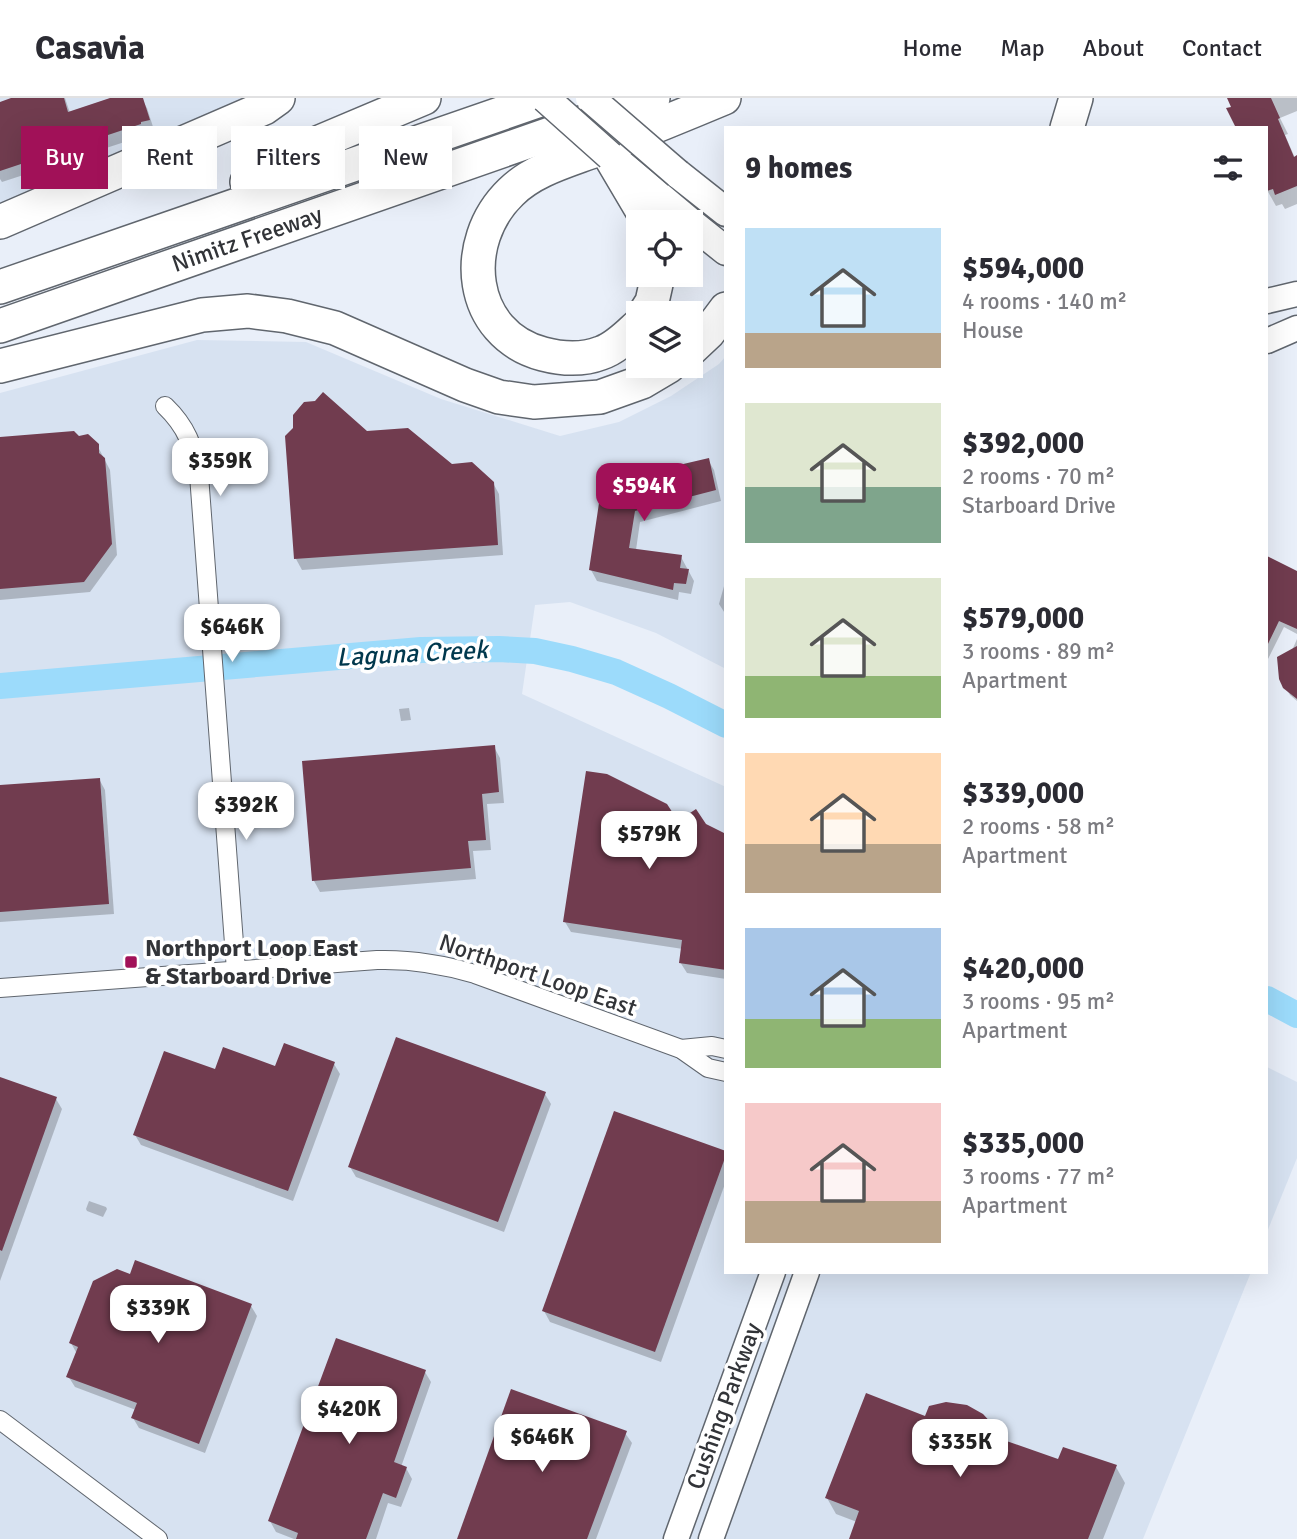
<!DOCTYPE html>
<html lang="en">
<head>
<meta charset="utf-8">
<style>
	body { margin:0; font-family:Signika,sans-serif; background:#f2f2f3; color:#2b2b33; height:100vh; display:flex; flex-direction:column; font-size:26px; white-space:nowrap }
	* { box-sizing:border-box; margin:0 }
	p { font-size:23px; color:#7c7c81 }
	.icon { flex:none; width:38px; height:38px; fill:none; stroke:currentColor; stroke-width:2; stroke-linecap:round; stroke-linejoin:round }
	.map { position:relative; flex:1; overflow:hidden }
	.side { position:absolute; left:724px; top:28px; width:544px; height:1148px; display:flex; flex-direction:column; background:#fff; border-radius:0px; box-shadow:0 7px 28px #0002 }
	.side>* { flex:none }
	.hud { position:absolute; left:21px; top:28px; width:598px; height:63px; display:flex; gap:14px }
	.buttons { position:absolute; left:626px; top:112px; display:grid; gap:14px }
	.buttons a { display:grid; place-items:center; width:77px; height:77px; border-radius:0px; background:#fff; box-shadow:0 7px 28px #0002; font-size:35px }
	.price { position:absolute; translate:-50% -60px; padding:0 16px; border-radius:14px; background:#fff; color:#222; font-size:23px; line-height:46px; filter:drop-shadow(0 2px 4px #0008) }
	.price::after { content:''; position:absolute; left:50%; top:42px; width:21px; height:16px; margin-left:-10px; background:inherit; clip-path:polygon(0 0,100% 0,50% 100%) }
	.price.active { background:#a11158; color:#fff }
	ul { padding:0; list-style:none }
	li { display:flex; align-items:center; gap:21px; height:175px; padding:0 21px }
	li span { display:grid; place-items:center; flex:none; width:196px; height:140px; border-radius:0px; color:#555 }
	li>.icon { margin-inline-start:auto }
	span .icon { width:84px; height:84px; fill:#fffc; stroke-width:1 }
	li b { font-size:30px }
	h2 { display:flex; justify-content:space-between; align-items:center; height:84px; padding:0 21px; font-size:30px }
	.chip { padding:0 24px; border-radius:0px; background:#fff; box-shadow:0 7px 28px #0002; font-size:24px; line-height:63px }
	.chip.active { background:#a11158; color:#fff }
	header { display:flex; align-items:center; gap:42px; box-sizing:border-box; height:98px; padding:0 35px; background:#fff; border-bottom:2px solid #e1e1e2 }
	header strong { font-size:33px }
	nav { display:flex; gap:38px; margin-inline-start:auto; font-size:24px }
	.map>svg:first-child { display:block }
	.built { fill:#d7e2f1 }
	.shadow { fill:#0003 }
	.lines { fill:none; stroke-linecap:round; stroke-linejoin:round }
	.river { stroke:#9cdbfb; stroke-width:26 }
	.building { fill:#713c4f }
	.street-casing { stroke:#60666e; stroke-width:20 }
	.secondary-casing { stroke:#60666e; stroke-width:27 }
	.primary-casing { stroke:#60666e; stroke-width:31 }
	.highway-casing { stroke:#60666e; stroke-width:36 }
	.street { stroke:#fff; stroke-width:18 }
	.secondary { stroke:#fff; stroke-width:24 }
	.primary { stroke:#fff; stroke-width:28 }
	.highway { stroke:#fff; stroke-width:33 }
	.primary-bridge-casing { stroke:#60666e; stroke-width:31; stroke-linecap:butt }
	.primary-bridge { stroke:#fff; stroke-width:28 }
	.poi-dot { fill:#a11158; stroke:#fff; stroke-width:2.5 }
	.labels { text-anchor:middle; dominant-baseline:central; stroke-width:7; stroke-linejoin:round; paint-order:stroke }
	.street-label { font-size:24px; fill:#323438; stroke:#fff }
	.poi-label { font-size:24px; font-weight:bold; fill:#323438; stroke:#fff; text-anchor:start }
	.water-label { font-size:26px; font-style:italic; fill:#00384d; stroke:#fff }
</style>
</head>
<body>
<header>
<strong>Casavia</strong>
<nav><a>Home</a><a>Map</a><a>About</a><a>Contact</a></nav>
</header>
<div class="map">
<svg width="1297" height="1441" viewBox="0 0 1297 1441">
	<rect width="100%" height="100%" fill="#e9eff9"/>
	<g class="built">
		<path d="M0,0h256l-256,114z"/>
		<path d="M197,242l109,2 135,57 119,37 59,-14 52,-26 48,-32 7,-8v313l-70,-36 -86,-31 -35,3 -13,89 204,93v485h525l-108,267h-1143v-1146z"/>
		<path d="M1267,969l30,15v76l-30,74z"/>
	</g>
	<g class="shadow">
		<path d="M17,0h48l5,15 45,-15h26l6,10 7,22 -9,3 1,2 -144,47 -2,-3v-75z"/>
		<path d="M1231,0h66v13l-17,7 8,16 -3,1 10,23h2v46l-12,5 -3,-5 -6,2 -9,-16v-62l-33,-20z"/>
		<path d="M287,339l164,29 42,17 6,11 4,61 -201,15 -6,-11z"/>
		<path d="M79,340l18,7 13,25 7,85 -27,37 -90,8v-161z"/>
		<path d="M708,362l6,10 7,31 -81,21 -4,28 45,7 13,24 -3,13 -12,-2 -1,8 -81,-19 -6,-11 13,-86z"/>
		<path d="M1267,460l30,15v61l-13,-7 -17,34z"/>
		<path d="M726,481v36l-7,-11z"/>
		<path d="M1297,541v62l-7,-6 -10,-17z"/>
		<path d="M409,610l2,12 -10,1 -2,-12z"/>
		<path d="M494,649l6,11 4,45 -17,1 4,46 -18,1 3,28 -156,13 -6,-11 -10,-118z"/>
		<path d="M99,681l6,11 9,124 -114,8v-135z"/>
		<path d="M678,726l27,1 21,11v143l-39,-6 -7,-11 3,-13 -112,-17 -6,-10z"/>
		<path d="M334,966l6,10 -47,127 -152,-56 -6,-10 81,-63z"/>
		<path d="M0,981l56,20 6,10 -62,172z"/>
		<path d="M545,996l6,10 -47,128 -148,-55 -6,-10z"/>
		<path d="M615,1015l111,40v28l-65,181 -111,-40 -6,-11z"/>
		<path d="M89,1103l17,6 1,2 -4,8 -16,-6 -1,-2z"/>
		<path d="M251,1208l6,10 -52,137 -66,-25 -6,-10 3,-8 -61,-23 -7,-11 9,-22 -6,-11z"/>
		<path d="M425,1274l6,10 -30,85 5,1 6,11 -11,28 -13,-4 -12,36h-82l-18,-7 -6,-11z"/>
		<path d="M926,1320l68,10 7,13 58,20 57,6 9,16 -22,56h-252l6,-17 -21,-8 -9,-16z"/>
		<path d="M625,1335l7,10 -36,96h-138z"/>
	</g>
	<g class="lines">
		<g class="river">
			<path d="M0,588l421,-36 78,-1 36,2 37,8 44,13 53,24 57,29"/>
			<path d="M1267,901l30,16"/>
		</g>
	</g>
	<g class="building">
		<path d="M11,0h53l4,14 42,-14h33l7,22 -9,2v2l-141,47v-69z"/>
		<path d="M1227,0h44l9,20 -2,1 16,38 3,-2v31l-22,9 -2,-6 -6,2v-63h-31l-10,-20 5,-1z"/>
		<path d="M323,294l44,39 41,-3 44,36 20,-2 22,20 4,63 -204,14 -9,-123 8,-8v-13l11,-13 11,-1z"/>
		<path d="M74,333l5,5 9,-2 11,10v9l6,5 7,86 -28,38 -84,7v-152z"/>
		<path d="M709,360l7,32 -81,21 -6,37 53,7 -2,13 9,1 -3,15 -12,-1 -1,7 -84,-20 13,-87z"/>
		<path d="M1267,458l30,15v58l-18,-8 -12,25z"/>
		<path d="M1297,548v53l-14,-11 -4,-9 -2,-22z"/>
		<path d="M495,647l4,47 -17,2 4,46 -18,1 3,27 -159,13 -10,-120z"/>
		<path d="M586,673l21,3 60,30 11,17 18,-12 10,15 20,10v136l-47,-7 3,-23 -119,-18z"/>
		<path d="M100,680l9,126 -109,8v-127z"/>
		<path d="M396,939l150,55 -48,130 -150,-55z"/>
		<path d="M284,945l51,19 -47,129 -155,-56 31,-84 51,18 8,-22 52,19z"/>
		<path d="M0,979l57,20 -55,154 -2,-1z"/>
		<path d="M614,1013l112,40v4l-71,197 -113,-41z"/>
		<path d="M135,1162l117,44 -53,140 -68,-26 6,-15 -71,-26 12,-30 -9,-4 24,-62 24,-12 13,5z"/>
		<path d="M336,1240l90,32 -32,92 13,5 -11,31 -13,-5 -17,46h-70l2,-6 -30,-12z"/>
		<path d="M511,1291l116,42 -40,108h-130z"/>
		<path d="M866,1295l59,23 4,-10 17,-4 21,3 16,9 12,13 -3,9 66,23 5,-12 54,18 -29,74h-239l10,-28 -34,-13z"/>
	</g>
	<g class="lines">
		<defs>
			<g id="street">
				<path d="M165,308c22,21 28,40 34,69l37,495"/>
				<path d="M0,890l377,-28c34,-1 65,4 98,14l206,75 27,19 18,4"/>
				<path d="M681,951l31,-3 14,3"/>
				<path d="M0,1322l158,119"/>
			</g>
			<g id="secondary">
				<path d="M1267,203l30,-7"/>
				<path d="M1267,243l30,-13"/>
				<path d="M676,1441l97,-267"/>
				<path d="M711,1441l96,-267"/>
			</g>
			<g id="primary">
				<path d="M617,63l73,61"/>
				<path d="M678,76l48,38"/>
				<path d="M691,125l35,28"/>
			</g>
			<g id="highway">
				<path d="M1067,30l9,-30"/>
				<path d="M610,58l39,66"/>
				<path d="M247,84l49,-30 128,-54"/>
				<path d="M0,124l264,-114 14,-10"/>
				<path d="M0,189l546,-189"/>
				<path d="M645,215l7,-11 6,-27"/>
				<path d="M639,227c-11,10 -23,23 -38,28 -18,7 -39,6 -58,1 -75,-20 -84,-112 -32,-162 22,-22 56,-31 85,-42 43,-17 85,-34 128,-52"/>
				<path d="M0,228l653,-228"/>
				<path d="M691,251l17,-16 18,-24"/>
				<path d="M0,268l202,-51 46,-4 39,5 48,12 130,57 34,12 35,5 66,-5 42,-15 27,-16"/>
			</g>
		</defs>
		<use href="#street" class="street-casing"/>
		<use href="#secondary" class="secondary-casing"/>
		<use href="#primary" class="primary-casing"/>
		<use href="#highway" class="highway-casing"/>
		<use href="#street" class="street"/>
		<use href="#secondary" class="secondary"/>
		<use href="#primary" class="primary"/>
		<use href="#highway" class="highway"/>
		<defs>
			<g id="primary-bridge">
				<path d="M545,0l65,58"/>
				<path d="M590,0l88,76"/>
			</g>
		</defs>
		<use href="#primary-bridge" class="primary-bridge-casing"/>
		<use href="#primary-bridge" class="primary-bridge"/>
	</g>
	<rect class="poi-dot" x="124" y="857" width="14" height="14" rx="3.5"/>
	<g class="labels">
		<g class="street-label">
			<text transform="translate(247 141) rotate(-19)">Nimitz Freeway</text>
			<text transform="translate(538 877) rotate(19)">Northport Loop East</text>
			<text transform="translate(724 1308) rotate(-70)">Cushing Parkway</text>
		</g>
		<g class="poi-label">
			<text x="145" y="850">Northport Loop East<tspan x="145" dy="28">&amp; Starboard Drive</tspan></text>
		</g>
		<g class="water-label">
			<text transform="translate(412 556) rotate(-3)">Laguna Creek</text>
		</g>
	</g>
</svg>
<div class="buttons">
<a><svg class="icon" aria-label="locate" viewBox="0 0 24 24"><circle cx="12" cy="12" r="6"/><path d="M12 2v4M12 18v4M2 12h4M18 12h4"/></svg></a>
<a><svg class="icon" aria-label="layers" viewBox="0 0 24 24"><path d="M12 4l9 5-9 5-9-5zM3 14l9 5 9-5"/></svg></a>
</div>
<b class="price" style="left:220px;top:400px">$359K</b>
<b class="price active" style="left:644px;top:425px">$594K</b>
<b class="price" style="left:232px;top:566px">$646K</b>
<b class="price" style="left:246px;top:744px">$392K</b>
<b class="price" style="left:649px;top:773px">$579K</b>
<b class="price" style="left:158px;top:1247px">$339K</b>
<b class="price" style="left:349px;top:1348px">$420K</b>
<b class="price" style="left:542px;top:1376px">$646K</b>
<b class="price" style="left:960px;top:1381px">$335K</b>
<div class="hud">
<a class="chip active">Buy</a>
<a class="chip">Rent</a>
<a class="chip">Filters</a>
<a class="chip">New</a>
</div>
<section class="side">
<h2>9 homes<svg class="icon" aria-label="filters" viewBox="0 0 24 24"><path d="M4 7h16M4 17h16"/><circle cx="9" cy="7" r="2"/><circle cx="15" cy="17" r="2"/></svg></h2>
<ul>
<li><span style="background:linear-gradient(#bfe0f5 75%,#b9a48a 0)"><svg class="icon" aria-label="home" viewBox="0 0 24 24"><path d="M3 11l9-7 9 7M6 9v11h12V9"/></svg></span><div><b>$594,000</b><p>4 rooms · 140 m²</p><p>House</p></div></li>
<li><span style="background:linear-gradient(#dfe7d0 60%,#7fa58c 0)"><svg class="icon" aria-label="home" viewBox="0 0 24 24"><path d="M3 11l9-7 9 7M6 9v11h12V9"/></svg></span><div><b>$392,000</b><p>2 rooms · 70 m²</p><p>Starboard Drive</p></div></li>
<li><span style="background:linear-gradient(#dfe7d0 70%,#8fb573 0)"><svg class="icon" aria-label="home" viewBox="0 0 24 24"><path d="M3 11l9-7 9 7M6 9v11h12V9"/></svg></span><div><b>$579,000</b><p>3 rooms · 89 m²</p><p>Apartment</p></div></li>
<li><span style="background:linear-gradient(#ffd9b3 65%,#b9a48a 0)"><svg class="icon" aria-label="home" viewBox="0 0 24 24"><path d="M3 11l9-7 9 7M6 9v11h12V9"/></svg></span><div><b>$339,000</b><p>2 rooms · 58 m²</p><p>Apartment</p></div></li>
<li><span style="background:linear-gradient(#a9c7e8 65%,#8fb573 0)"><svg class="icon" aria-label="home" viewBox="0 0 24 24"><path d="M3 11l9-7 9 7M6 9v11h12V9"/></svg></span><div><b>$420,000</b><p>3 rooms · 95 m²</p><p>Apartment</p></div></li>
<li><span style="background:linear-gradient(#f6c9c9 70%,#b9a48a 0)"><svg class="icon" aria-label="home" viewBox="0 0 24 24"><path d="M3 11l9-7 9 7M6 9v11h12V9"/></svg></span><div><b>$335,000</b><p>3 rooms · 77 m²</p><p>Apartment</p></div></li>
</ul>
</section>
</div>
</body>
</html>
